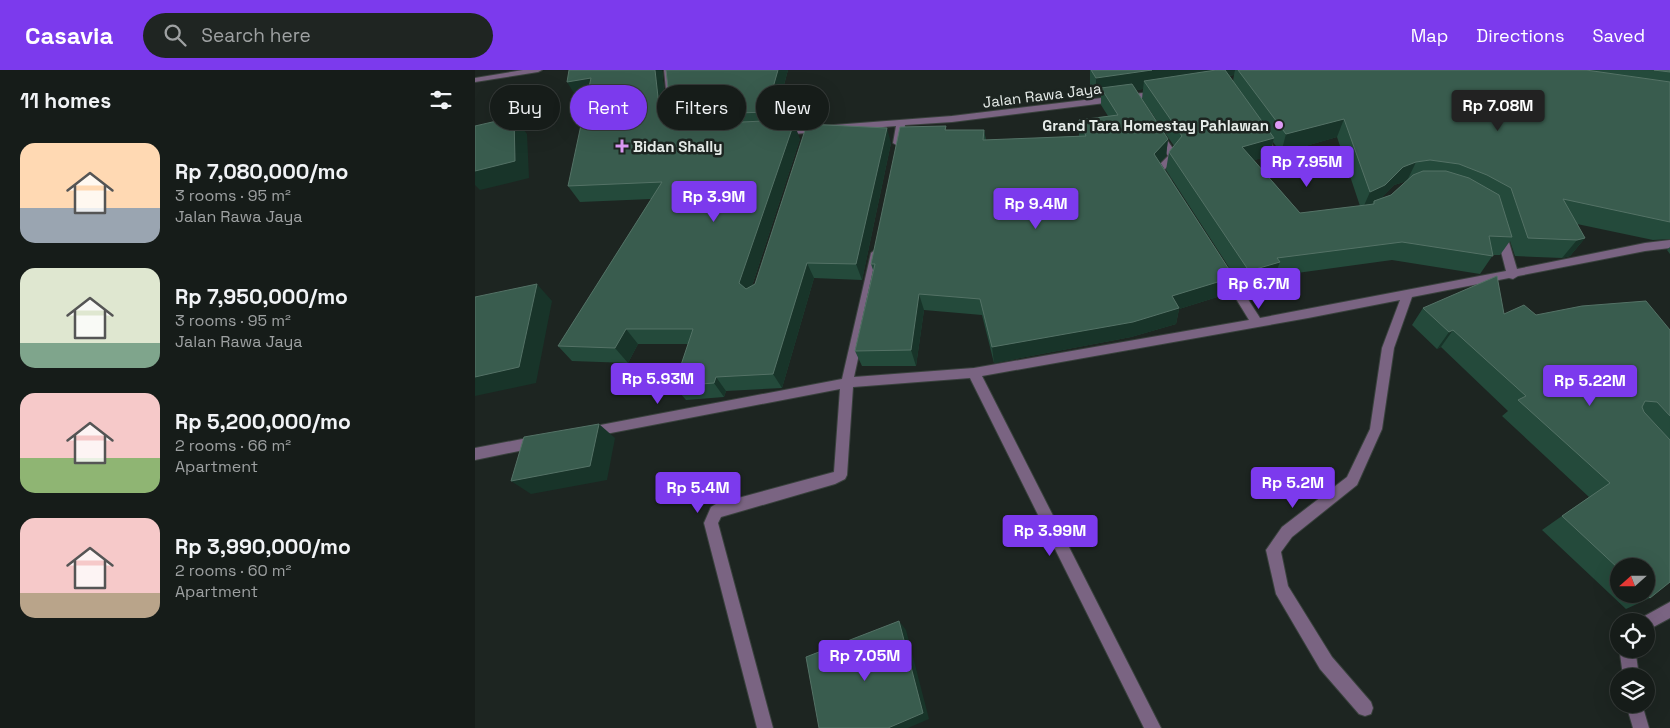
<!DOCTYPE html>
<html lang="en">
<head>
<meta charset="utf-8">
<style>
	body { margin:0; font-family:"Space Grotesk",sans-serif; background:#1f2522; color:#f1f3f6; height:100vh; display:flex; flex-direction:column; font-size:19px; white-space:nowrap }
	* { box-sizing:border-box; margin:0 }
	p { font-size:16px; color:#9ea1a2 }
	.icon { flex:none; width:28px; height:28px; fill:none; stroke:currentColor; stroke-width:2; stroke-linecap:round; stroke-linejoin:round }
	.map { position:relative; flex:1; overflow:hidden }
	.drawer { display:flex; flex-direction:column; background:#161c19; width:475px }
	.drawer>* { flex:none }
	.top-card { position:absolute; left:15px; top:15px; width:475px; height:45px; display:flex; gap:10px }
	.needle { width:32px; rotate:249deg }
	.controls { position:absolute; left:1135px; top:488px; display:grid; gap:10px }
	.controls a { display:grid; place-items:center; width:45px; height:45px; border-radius:50%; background:#161c19; box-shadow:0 5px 20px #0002,0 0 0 1px #353a38; font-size:25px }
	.price { position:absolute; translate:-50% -42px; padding:0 11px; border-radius:5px; background:#7c3aed; color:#fff; font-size:16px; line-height:32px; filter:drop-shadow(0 1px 2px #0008) }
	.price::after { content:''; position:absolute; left:50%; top:30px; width:15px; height:11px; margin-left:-8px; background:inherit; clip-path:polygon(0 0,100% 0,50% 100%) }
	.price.on { background:#222; color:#fff }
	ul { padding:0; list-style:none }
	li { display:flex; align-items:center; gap:15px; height:125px; padding:0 20px }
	li span { display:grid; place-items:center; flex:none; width:140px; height:100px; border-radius:15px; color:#555 }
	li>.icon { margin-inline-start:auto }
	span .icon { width:60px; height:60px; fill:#fffc; stroke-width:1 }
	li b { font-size:21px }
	h2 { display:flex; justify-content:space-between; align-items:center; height:60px; padding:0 20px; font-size:21px }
	.tag { padding:0 18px; border-radius:22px; background:#161c19; box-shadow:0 5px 20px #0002,0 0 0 1px #353a38; font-size:18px; line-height:45px }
	.tag.on { background:#7c3aed; color:#fff }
	header { display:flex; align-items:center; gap:30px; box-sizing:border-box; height:70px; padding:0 25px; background:#7c3aed; color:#fff }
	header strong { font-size:24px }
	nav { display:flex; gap:28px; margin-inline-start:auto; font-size:18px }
	.search { width:350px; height:45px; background:#1f2522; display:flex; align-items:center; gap:12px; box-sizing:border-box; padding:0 18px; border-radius:28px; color:#9ea1a2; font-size:19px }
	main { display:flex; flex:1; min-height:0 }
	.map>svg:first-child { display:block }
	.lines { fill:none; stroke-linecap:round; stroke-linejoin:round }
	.minor-casing { stroke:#39413d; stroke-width:2 }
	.minor { fill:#7a6482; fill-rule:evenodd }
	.wall { fill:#244a3b; fill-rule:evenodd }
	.shaded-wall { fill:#183429 }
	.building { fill:#395c4e; stroke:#547266 }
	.poi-dot { fill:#dd99f4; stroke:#1d2521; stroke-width:2 }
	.labels { text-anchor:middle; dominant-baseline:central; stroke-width:5; stroke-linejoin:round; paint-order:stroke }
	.far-street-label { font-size:15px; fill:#e6ece9; stroke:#1d2521 }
	.far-poi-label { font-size:15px; font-weight:bold; fill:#e6ece9; stroke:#1d2521; text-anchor:end }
</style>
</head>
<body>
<header>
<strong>Casavia</strong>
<div class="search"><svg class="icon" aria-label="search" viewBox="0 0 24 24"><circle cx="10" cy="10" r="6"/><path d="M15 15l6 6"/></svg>Search here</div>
<nav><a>Map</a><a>Directions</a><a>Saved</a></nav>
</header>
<main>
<section class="drawer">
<h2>11 homes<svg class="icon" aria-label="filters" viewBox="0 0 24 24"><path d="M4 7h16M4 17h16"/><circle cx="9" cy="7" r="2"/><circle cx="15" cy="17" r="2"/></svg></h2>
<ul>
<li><span style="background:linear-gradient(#ffd9b3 65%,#9aa5b1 0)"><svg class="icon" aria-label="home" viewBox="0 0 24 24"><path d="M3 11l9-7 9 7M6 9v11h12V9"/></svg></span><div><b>Rp 7,080,000/mo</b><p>3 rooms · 95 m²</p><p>Jalan Rawa Jaya</p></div></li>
<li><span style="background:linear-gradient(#dfe7d0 75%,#7fa58c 0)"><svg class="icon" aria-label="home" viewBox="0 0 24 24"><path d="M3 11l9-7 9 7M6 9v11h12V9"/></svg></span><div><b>Rp 7,950,000/mo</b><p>3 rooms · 95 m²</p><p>Jalan Rawa Jaya</p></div></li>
<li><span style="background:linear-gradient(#f6c9c9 65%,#8fb573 0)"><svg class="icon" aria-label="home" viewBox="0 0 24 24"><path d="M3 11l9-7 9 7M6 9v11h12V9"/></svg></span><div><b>Rp 5,200,000/mo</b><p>2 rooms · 66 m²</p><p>Apartment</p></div></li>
<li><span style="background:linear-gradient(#f6c9c9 75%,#b9a48a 0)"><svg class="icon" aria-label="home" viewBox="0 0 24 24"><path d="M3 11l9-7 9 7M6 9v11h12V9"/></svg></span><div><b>Rp 3,990,000/mo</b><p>2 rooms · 60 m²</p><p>Apartment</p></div></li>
</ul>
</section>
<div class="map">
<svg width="1195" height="658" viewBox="0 0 1195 658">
	<rect width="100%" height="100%" fill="#1d2521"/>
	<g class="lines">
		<defs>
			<g id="minor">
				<path d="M48,0h19l-4,2 -63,10v-4z"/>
				<path d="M189,0h8l5,51 4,8 7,5 -1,2 -13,-3 -5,-12z"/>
				<path d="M684,21l4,3 -1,2 -210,26 -47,3 -2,18 -5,3 -5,-3 3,-17 -115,9 -4,-3 4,-3 171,-13z"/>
				<path d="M683,60l3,1 17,25 -14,14 7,10 -5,3 -3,-1 -9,-12 14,-14 -14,-23z"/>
				<path d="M786,63l3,1 22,30v4h-6l-23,-32z"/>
				<path d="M1026,159l5,3 11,37 128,-26 25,-3v8l-25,3 -127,25 -5,3 -4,-1 -97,19 -18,51 -12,81 -25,56 -65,52 -11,15 7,34 44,71 39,45 2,6 -2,6 -6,2 -6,-2 -39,-45 -44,-75 -10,-44 16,-23 65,-50 23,-48 12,-81 18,-48 -92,18 -326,58 179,352h-17l-174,-350 -117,9 -6,88 -2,4 -10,5 -114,33 -3,6 55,205h-16l-53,-205 7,-16 5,-3 118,-32 6,-83 -250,48 -5,-1 -1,-4 1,-4 5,-1 252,-48 29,-126 5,-4 5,4 -27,124 120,-9 275,-48 -30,-49 5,-4 4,1 32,50 246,-47 -10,-39z"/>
				<path d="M63,366l5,2 2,4 -2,4 -68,14v-12z"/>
				<path d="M1195,532v16l-24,13v-10h-7l2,-3z"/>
				<path d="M1147,579h17l-3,6 3,21h-16l-3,-22z"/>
				<path d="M1151,634h16l7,24h-16z"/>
			</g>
		</defs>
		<use href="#minor" class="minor-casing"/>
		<use href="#minor" class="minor"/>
	</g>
	<g class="wall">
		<path d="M187,0l5,50 14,5 -11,-20 118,-35 -14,52 26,17 -48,147 3,-2 136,-141 -29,137 -48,-2 -32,110 -56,3 -2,6 -38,3 -12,-14 14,-42h-50l-10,19 -56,-2 -14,-15 93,-147 -71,3 -12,-16 20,-90 -11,2z"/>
		<path d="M615,0h580v169l-17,1 -76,-16 8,14 -15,18 -8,2 -47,-2 -5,-15 -10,14h-7l-13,19 -88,-14 -117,16 -2,4 -30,9 -77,-119 3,-18 5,-6 -32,-47 1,-10 -7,1 32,49 -2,17 -6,6 74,115 -4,16 -51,16 -3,15 -45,13 -137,26 -12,-48 -58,-5 -8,56h-54l-7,-15 18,-81 -2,-6 75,-138v4h38l2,10 93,-4v-16l29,-4 -7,-11v-9l-5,1 -6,-10zM759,5l-1,6 -4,-5zM862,67l23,69 -60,7 -46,-53 15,-4 4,-14 8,11zM932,111l-16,14 -10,3 13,-13z"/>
		<path d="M1195,177v7l-3,-4z"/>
		<path d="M948,238l81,6 32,1 134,15v252l-20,16 -24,11 -84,-79 47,-33 -87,-81 6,-5 -67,-64 -4,2 -25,-24zM1144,496l27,28h-27z"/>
	</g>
	<g class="shaded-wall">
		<path d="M180,0h8h-1l5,52 -2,-3 -6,-13z"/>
		<path d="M303,0h10l-16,58 -6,-16z"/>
		<path d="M677,0h83l-1,5 -85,13 -5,-7 -1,8 -37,6 -5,-7v8l-5,1v-19z"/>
		<path d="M116,8l10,16 -24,4 -10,-16z"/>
		<path d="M39,47l13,17 2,44 -49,12 -5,-5v-14z"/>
		<path d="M869,49l-7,18 -56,16 5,-19z"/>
		<path d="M319,53l6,16 -52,159 -9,-15z"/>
		<path d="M412,58l4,15 -29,137 -6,-16z"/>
		<path d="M799,68l-5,18 -32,9 5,-18z"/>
		<path d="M693,69l-2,17 -14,15 2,-17z"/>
		<path d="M941,92l-9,19 -13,4 -18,19 -2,-3 -3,5 -9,4 8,-18 33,-25z"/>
		<path d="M1110,168l-15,18 -8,2 15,-18z"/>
		<path d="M805,192l-7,18 -30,9 6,-18z"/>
		<path d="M332,193l7,15 -32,110 -9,-14z"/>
		<path d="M759,207l-4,16 -51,16 -3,15 -45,13 -137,26 -2,-16 180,-51z"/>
		<path d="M62,214l15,17 -16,82 -61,13v-19z"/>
		<path d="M444,224l5,16 -8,56 -5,-16z"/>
		<path d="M151,259l12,15 -10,19 -13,-15z"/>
		<path d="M978,260l-12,17 -4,2 12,-17z"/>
		<path d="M241,307l10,14 -2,6 -10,-14z"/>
		<path d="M124,354l16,14 -8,42 -76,14 -20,-13z"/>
		<path d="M424,551l7,9 23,89 -21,9h-20z"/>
	</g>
	<g class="building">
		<path d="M94,0h86l4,36 6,13 16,6 82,-4 31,2 -55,160 7,6 9,-5 52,-160 80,4 -31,136 -49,-1 -34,111 -57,3 -2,6 -40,3 19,-57h-67l-11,19 -57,-2 104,-164 -94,4 23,-108 -24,4z"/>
		<path d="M191,0h112l-12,42 -84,3 -8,-3 -4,-7z"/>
		<path d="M616,0h61l-56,8z"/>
		<path d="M741,0h9l49,68 -32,9 58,66 74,-9v-3l17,-6 22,-20 10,-4h23l23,7 30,17 13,42 -23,-1 4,20 -91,-14 -125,16 3,4 -31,9 -80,-119 13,-16 -38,-55z"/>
		<path d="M763,0h348l84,12v140l-107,-23 22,39 -8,2 -49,-2 -17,-50 -24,-13 -28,-11 -29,-4 -14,2 -13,5 -18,18 -15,7 -26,-73 -58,15z"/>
		<path d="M1179,0h16v2z"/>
		<path d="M657,14l36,55 -14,15 80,123 -62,19 7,12 -46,14 -141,25 -12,-48 -61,-5 -8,56 -56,1 20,-87h-4l29,-137 46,-1 -1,4h39l-1,10 103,-4 -7,-16 39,-5 -17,-27z"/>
		<path d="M39,47l1,44 -40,10v-45z"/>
		<path d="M1022,206l7,38 20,-9 12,10 46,-9 64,-5 24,29v86l-13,-14 -12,-1 -3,6 2,5 26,28v142l-20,16 -4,-4v-28h-27v3l-57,-53 48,-33 -92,-83 8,-4 -73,-66 -4,2 -26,-24z"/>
		<path d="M62,214l-18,83 -44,10v-80z"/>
		<path d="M124,354l-9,42 -79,15 13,-44z"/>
		<path d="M424,551l24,92 -35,15h-69l-13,-71z"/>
	</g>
	<g class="poi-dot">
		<circle cx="804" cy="55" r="5"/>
		<path d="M144.5 68.5h5v5h5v5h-5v5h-5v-5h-5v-5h5z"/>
	</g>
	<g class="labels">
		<g class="far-street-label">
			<text transform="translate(567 25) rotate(-7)">Jalan Rawa Jaya</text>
		</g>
		<g class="far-poi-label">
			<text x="794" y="55">Grand Tara Homestay Pahlawan</text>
			<text x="158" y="76" text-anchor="start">Bidan Shally</text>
		</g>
	</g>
</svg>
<div class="controls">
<a><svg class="needle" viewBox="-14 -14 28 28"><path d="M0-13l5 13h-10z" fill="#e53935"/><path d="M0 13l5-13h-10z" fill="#9ea1a2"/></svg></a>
<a><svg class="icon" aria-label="locate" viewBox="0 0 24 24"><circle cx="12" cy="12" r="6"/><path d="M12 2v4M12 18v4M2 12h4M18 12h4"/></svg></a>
<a><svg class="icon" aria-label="layers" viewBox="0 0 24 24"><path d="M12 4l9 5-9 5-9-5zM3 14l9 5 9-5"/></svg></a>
</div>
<b class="price on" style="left:1023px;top:62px">Rp 7.08M</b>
<b class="price" style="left:832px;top:118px">Rp 7.95M</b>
<b class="price" style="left:239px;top:153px">Rp 3.9M</b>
<b class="price" style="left:561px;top:160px">Rp 9.4M</b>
<b class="price" style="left:784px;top:240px">Rp 6.7M</b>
<b class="price" style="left:183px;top:335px">Rp 5.93M</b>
<b class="price" style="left:1115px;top:337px">Rp 5.22M</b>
<b class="price" style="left:818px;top:439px">Rp 5.2M</b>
<b class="price" style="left:223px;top:444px">Rp 5.4M</b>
<b class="price" style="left:575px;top:487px">Rp 3.99M</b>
<b class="price" style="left:390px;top:612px">Rp 7.05M</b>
<div class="top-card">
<a class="tag">Buy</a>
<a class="tag on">Rent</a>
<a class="tag">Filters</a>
<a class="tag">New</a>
</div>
</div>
</main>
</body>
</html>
